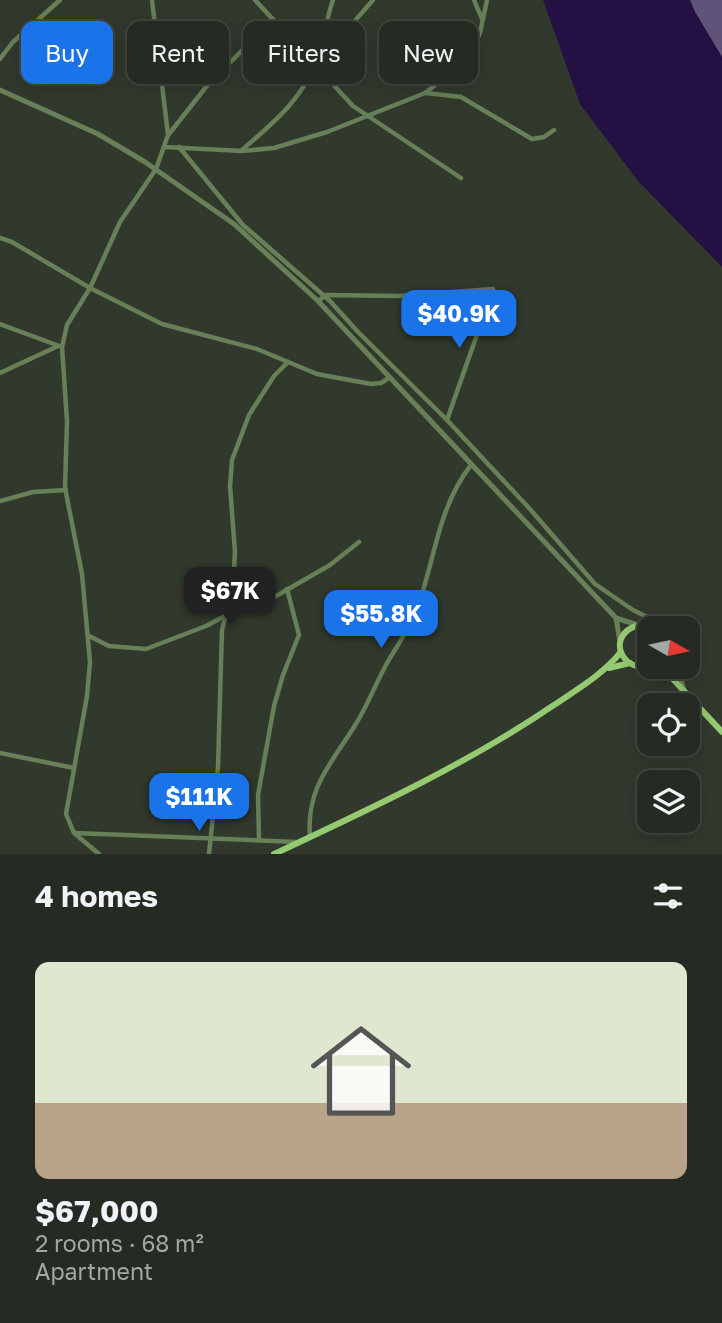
<!DOCTYPE html>
<html lang="en">
<head>
<meta charset="utf-8">
<style>
	body { margin:0; font-family:"Golos Text",sans-serif; background:#31372f; color:#f1f3f6; height:100vh; display:flex; flex-direction:column; font-size:26px; white-space:nowrap }
	* { box-sizing:border-box; margin:0 }
	p { font-size:23px; color:#a3a7a5 }
	.icon { flex:none; width:38px; height:38px; fill:none; stroke:currentColor; stroke-width:2; stroke-linecap:round; stroke-linejoin:round }
	.map { position:relative; height:854px; overflow:hidden }
	.side { display:flex; flex-direction:column; background:#252b22; flex:1 }
	.side>* { flex:none }
	.top-card { position:absolute; left:21px; top:21px; width:681px; height:63px; display:flex; gap:14px }
	.needle { width:46px; rotate:99deg }
	.fabs { position:absolute; left:637px; top:616px; display:grid; gap:14px }
	.fabs a { display:grid; place-items:center; width:63px; height:63px; border-radius:14px; background:#252b22; box-shadow:0 4px 18px #0003,0 0 0 2px #424740; font-size:35px }
	.price { position:absolute; translate:-50% -60px; padding:0 16px; border-radius:14px; background:#1a73e8; color:#fff; font-size:23px; line-height:46px; filter:drop-shadow(0 2px 4px #0008) }
	.price::after { content:''; position:absolute; left:50%; top:42px; width:21px; height:16px; margin-left:-10px; background:inherit; clip-path:polygon(0 0,100% 0,50% 100%) }
	.price.on { background:#222; color:#fff }
	ul { padding:0; list-style:none }
	li { display:grid; align-content:center; gap:14px; height:371px; padding:0 35px }
	li+li { border-top:2px solid #424740 }
	li span { display:grid; place-items:center; height:217px; border-radius:14px; color:#555 }
	li>.icon { margin-inline-start:auto }
	span .icon { width:126px; height:126px; fill:#fffc; stroke-width:1 }
	li b { font-size:30px }
	h2 { display:flex; justify-content:space-between; align-items:center; height:84px; padding:0 35px; font-size:30px }
	.tag { padding:0 24px; border-radius:14px; background:#252b22; box-shadow:0 4px 18px #0003,0 0 0 2px #424740; font-size:24px; line-height:63px }
	.tag.on { background:#1a73e8; color:#fff }
	.map>svg:first-child { display:block }
	.green { fill:#5f537a }
	.water { fill:#251043 }
	.lines { fill:none; stroke-linecap:round; stroke-linejoin:round }
	.minor { stroke:#678057; stroke-width:4.5 }
	.tertiary { stroke:#678057; stroke-width:5 }
	.primary { stroke:#95c972; stroke-width:6 }
</style>
</head>
<body>
<div class="map">
<svg width="722" height="854" viewBox="0 0 722 854">
	<rect width="100%" height="100%" fill="#31392d"/>
	<path class="green" d="M690,0h32v57l-27,-45z"/>
	<path class="water" d="M543,0h147l5,12 27,45v210l-84,-86 -58,-77z"/>
	<g class="lines">
		<g class="minor">
			<path d="M255,0l98,106 108,72"/>
			<path d="M474,0l8,19"/>
			<path d="M320,56l12,-9 41,-47"/>
			<path d="M0,59l13,-17 47,-42"/>
			<path d="M426,93l35,4 71,42 12,-2 10,-7"/>
			<path d="M169,134l37,-47 67,-68"/>
			<path d="M165,147l77,4 32,-3 53,-16 98,-39 27,-21 23,-27 5,-12 7,-33"/>
			<path d="M179,147l64,78 87,76 28,31 89,88 82,88 66,76 38,26 26,13 5,5"/>
			<path d="M242,150c32,-28 60,-50 76,-92 7,-19 8,-39 15,-58"/>
			<path d="M0,238l12,4 78,46 72,36 95,25 60,25 54,10 10,-1 8,-5"/>
			<path d="M318,301l8,-6 73,1 94,-7 -46,131"/>
			<path d="M0,324l62,23"/>
			<path d="M0,373l56,-26"/>
			<path d="M0,501l33,-9 33,-2"/>
			<path d="M89,636l20,10 37,3 60,-23 30,-16 35,-11 59,-34 29,-23"/>
			<path d="M678,667l6,23"/>
			<path d="M0,753l74,15"/>
			<path d="M75,833l222,9"/>
			<path d="M310,837c-4,-48 20,-72 44,-110 13,-20 21,-42 32,-62 9,-17 22,-33 29,-51 20,-50 21,-104 56,-149"/>
			<path d="M259,840l-1,-45 16,-89 9,-31 16,-40 -12,-46"/>
			<path d="M99,854l-25,-21 -8,-19 21,-118 3,-34 -8,-88 -17,-86 2,-67 -5,-74 5,-22 23,-37 30,-66 36,-53 12,-34 -16,-135"/>
			<path d="M209,854l9,-87 4,-137 11,-43 2,-35 -5,-66 2,-26 17,-45 25,-39 14,-14"/>
		</g>
		<g class="tertiary">
			<path d="M0,90l98,44 47,28 89,62 84,77 298,317 22,7"/>
			<path d="M616,618l4,24"/>
		</g>
		<g class="primary">
			<path d="M653,628c-23,-11 -45,15 -26,33 8,8 31,9 43,15"/>
			<path d="M667,667l3,9 52,56"/>
			<path d="M609,668l21,-5"/>
			<path d="M274,854c96,-45 193,-90 280,-149 25,-17 48,-30 67,-53"/>
		</g>
	</g>
</svg>
<div class="fabs">
<a><svg class="needle" viewBox="-14 -14 28 28"><path d="M0-13l5 13h-10z" fill="#e53935"/><path d="M0 13l5-13h-10z" fill="#a3a7a5"/></svg></a>
<a><svg class="icon" aria-label="locate" viewBox="0 0 24 24"><circle cx="12" cy="12" r="6"/><path d="M12 2v4M12 18v4M2 12h4M18 12h4"/></svg></a>
<a><svg class="icon" aria-label="layers" viewBox="0 0 24 24"><path d="M12 4l9 5-9 5-9-5zM3 14l9 5 9-5"/></svg></a>
</div>
<b class="price" style="left:459px;top:350px">$40.9K</b>
<b class="price on" style="left:230px;top:627px">$67K</b>
<b class="price" style="left:381px;top:650px">$55.8K</b>
<b class="price" style="left:199px;top:833px">$111K</b>
<div class="top-card">
<a class="tag on">Buy</a>
<a class="tag">Rent</a>
<a class="tag">Filters</a>
<a class="tag">New</a>
</div>
</div>
<section class="side">
<h2>4 homes<svg class="icon" aria-label="filters" viewBox="0 0 24 24"><path d="M4 7h16M4 17h16"/><circle cx="9" cy="7" r="2"/><circle cx="15" cy="17" r="2"/></svg></h2>
<ul>
<li><span style="background:linear-gradient(#dfe7d0 65%,#b9a48a 0)"><svg class="icon" aria-label="home" viewBox="0 0 24 24"><path d="M3 11l9-7 9 7M6 9v11h12V9"/></svg></span><div><b>$67,000</b><p>2 rooms · 68 m²</p><p>Apartment</p></div></li>
</ul>
</section>
</body>
</html>
